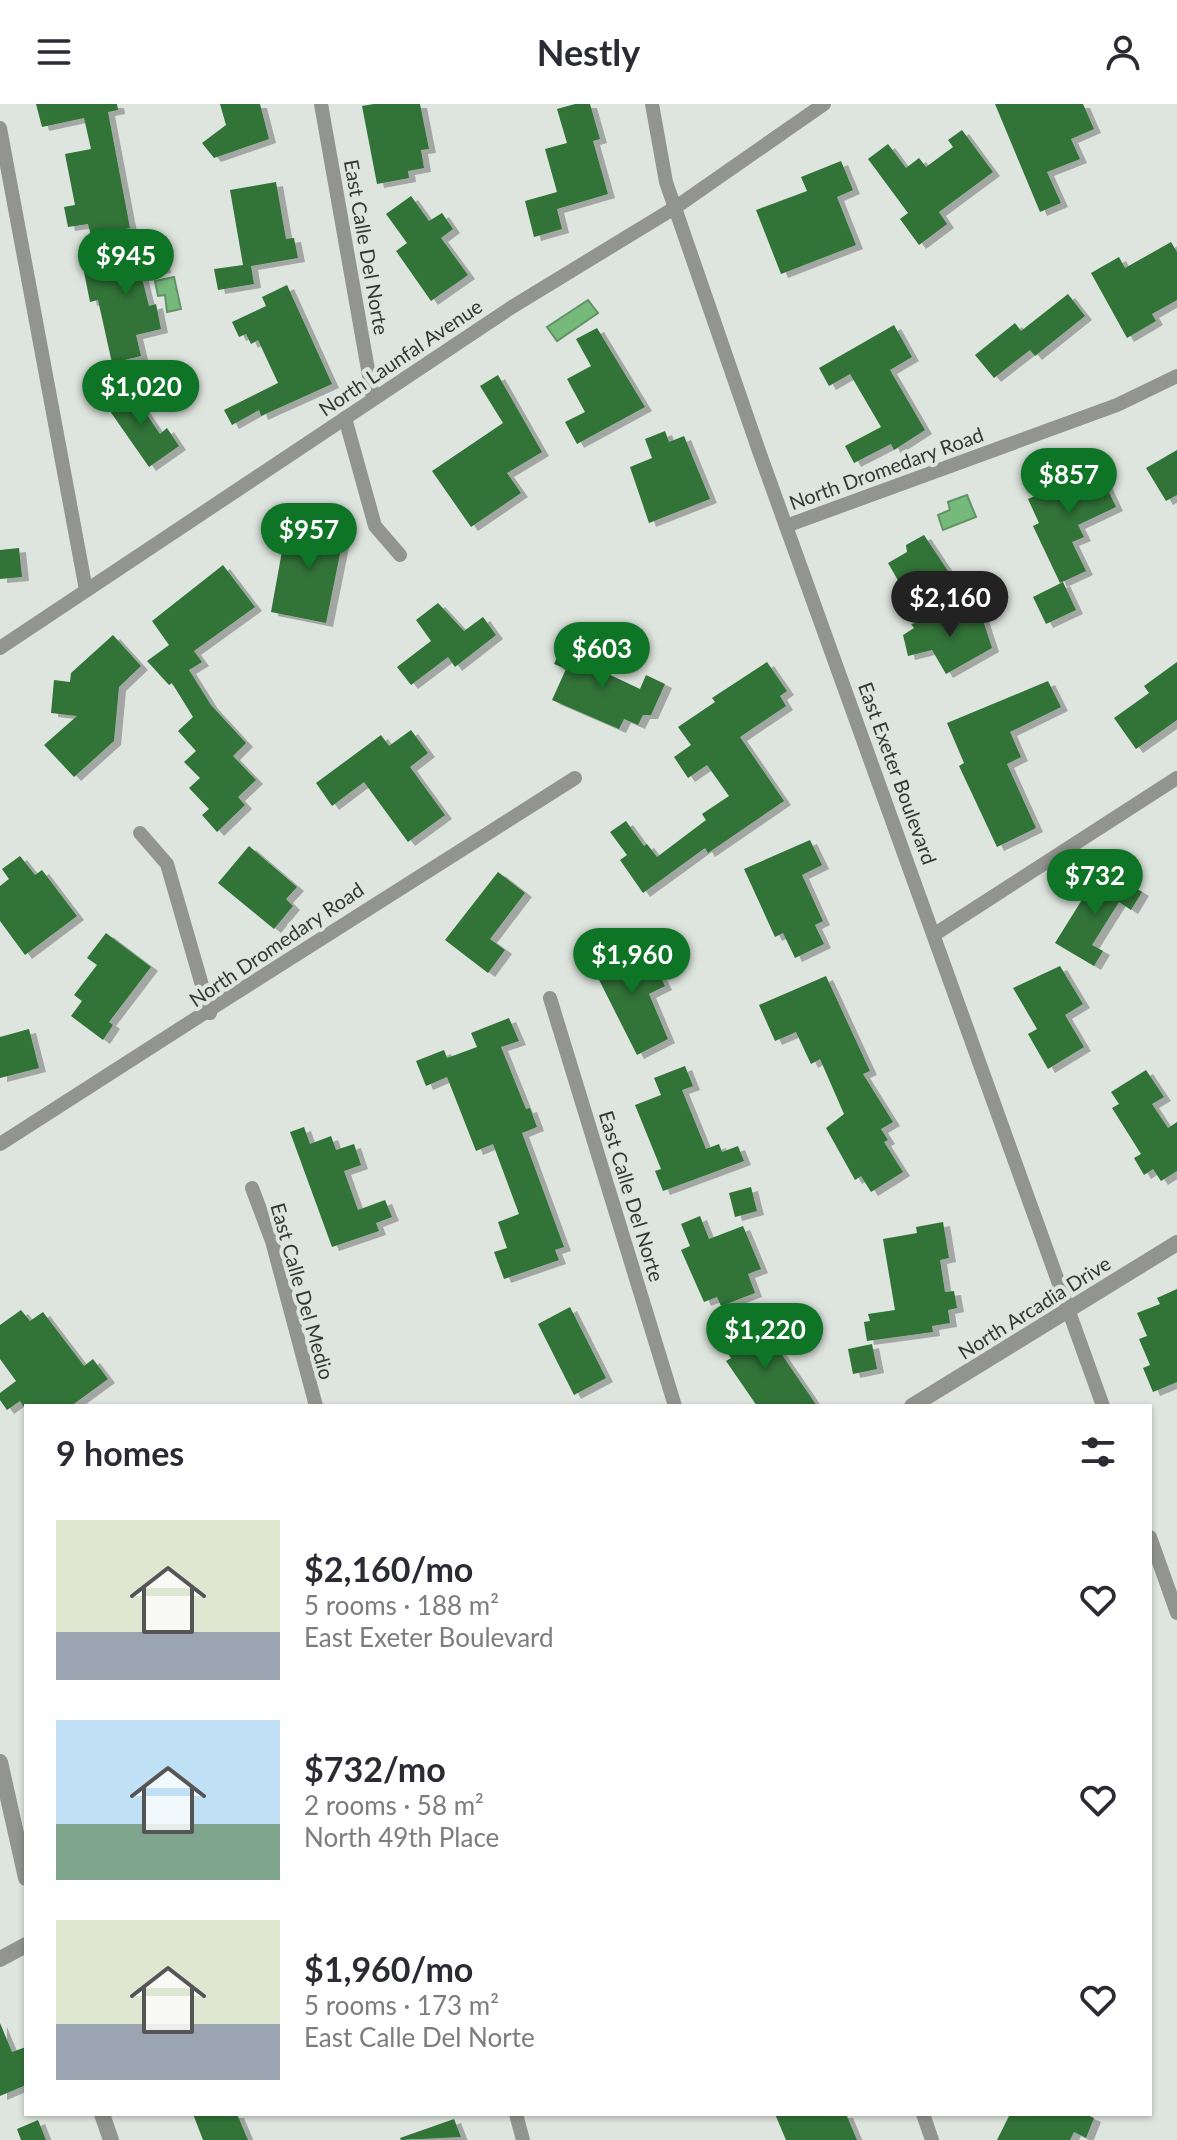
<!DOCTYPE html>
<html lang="en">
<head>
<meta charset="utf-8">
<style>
	body { margin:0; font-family:Lato,sans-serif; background:#f7f7f7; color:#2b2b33; height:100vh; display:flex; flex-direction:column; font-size:30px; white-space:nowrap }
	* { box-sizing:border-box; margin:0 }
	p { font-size:26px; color:#7c7c81 }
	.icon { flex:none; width:44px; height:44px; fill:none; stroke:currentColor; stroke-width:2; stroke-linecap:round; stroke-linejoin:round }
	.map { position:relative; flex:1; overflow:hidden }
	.details { position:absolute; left:24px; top:1300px; width:1128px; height:712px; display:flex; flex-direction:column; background:#fff; border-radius:0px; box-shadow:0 2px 6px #0004 }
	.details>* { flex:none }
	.price { position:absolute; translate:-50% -68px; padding:0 18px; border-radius:28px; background:#0e7526; color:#fff; font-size:26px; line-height:52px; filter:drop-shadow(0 2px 4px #0008) }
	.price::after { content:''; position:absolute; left:50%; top:48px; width:24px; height:18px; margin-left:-12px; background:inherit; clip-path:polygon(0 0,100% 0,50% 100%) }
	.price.on { background:#222; color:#fff }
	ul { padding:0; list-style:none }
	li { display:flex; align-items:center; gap:24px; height:200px; padding:0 32px }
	li span { display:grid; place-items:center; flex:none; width:224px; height:160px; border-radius:0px; color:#555 }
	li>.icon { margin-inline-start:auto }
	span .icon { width:96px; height:96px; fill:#fffc; stroke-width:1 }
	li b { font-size:34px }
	h2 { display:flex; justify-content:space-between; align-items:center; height:96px; padding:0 32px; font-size:34px }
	header { display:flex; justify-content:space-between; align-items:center; height:104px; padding:0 32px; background:#fff; font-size:36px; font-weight:700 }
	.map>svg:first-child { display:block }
	.water { fill:#76ba7b; stroke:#629366; stroke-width:2 }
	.building { fill:#307338; filter:url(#shadow) }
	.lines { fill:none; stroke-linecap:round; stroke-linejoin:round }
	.minor { stroke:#919491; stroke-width:14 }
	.tertiary { stroke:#919491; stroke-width:16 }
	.labels { text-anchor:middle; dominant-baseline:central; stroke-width:8; stroke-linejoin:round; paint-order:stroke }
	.street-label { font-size:20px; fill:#353735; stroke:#dee4de }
</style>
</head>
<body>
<header><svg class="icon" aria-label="menu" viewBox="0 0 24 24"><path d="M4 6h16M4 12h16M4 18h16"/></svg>Nestly<svg class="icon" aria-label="person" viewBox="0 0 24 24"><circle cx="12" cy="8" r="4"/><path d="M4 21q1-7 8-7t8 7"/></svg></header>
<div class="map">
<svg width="1177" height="2036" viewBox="0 0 1177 2036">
	<defs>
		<filter id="shadow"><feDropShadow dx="7" dy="4" stdDeviation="0" flood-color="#0004"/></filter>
	</defs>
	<rect width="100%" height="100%" fill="#dee4de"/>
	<g class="water">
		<path d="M174,173l7,32 -14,3 -2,-17 -7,1 -3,-15z"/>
		<path d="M588,196l10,13 -41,28 -10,-14z"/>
		<path d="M164,257h7l3,12 -6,17 -8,2 -6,-11 7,-6z"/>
		<path d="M967,391l9,22 -33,13 -5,-15 12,-5 -2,-8z"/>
	</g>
	<g class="building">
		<path d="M36,0h81l1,6 -10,2 22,116 -39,8 -3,-12 -20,3 -4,-20 11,-2 -10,-51 26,-5 -7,-31 -42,9z"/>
		<path d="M220,0h40l9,35 -55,19 -12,-15 24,-18z"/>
		<path d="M374,0h46l9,45 -8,1 3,18 -16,3 1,7 -32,6 -15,-78z"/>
		<path d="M575,0h15l10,35 -7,2 15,53 -51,15 5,20 -28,8 -9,-36 32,-9 -12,-43 22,-6 -10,-34z"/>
		<path d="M995,0h88l11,25 -23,10 9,20 -33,13 14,31 -21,9z"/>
		<path d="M962,26l31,42 -54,40 8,12 -28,21 -19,-26 8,-6 -40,-54 20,-15 18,24 13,-10 7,9 27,-20 -5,-7z"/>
		<path d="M841,57l12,29 -16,7 19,48 -75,29 -25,-64 51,-19 -6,-14z"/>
		<path d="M276,78l10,57 8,-1 4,20 -47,8 3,18 -36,6 -4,-21 29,-4 -13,-75z"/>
		<path d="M411,92l18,25 13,-8 11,16 -12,9 27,37 -37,26 -35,-50 11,-8 -21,-29z"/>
		<path d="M157,131l7,34 -23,5 8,32 7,-2 5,25 -25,6 5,21 -29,7 -14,-63 -8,2 -7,-35 46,-9 -3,-16z"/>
		<path d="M1171,138l6,10v48l-25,14 4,7 -29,17 -36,-65 28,-16 6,11z"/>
		<path d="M287,181l45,99 -71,32 -2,-6 -27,15 -8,-15 54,-27 -20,-43 -7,4 -5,-10 -7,3 -7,-15 34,-16 -4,-9z"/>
		<path d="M1068,190l17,22 -50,40 -5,-6 -36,28 -19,-23 40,-32 6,8z"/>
		<path d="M894,221l18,32 -22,13 35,60 -31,20 -3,-6 -37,19 -9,-17 36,-19 -31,-53 -21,12 -10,-18z"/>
		<path d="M597,224l48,79 -68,37 -12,-22 20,-10 -18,-33 24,-13 -15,-27z"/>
		<path d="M498,271l44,77 -35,21 14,20 -50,34 -39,-56 71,-48 -23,-37z"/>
		<path d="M129,284l31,46 7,-6 12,18 -30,21 -44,-63z"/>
		<path d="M665,327l4,11 15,-6 26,63 -61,24 -19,-56 22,-9 -7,-19z"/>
		<path d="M1177,346v45l-11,6 -20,-33z"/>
		<path d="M1095,358l21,45 -38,18 6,12 -12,5 14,29 -26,12 -27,-57 6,-3 -11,-24 14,-6 -2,-5z"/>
		<path d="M310,408l29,6 -3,15 8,1 -18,89 -55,-11 13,-72 20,4z"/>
		<path d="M924,431l34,51 -43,24 -27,-47 19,-11 -1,-7z"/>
		<path d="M19,444l3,29 -22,2v-29z"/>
		<path d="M223,461l32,42 -61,44 8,11 -13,8 22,35 35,38 -13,13 23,24 -18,17 7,8 -28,27 -15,-17 7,-6 -20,-21 11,-10 -16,-16 12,-11 -18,-20 15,-14 -21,-34 -3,2 -22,-24 22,-16 -17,-24z"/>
		<path d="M1063,478l13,28 -30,14 -13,-27z"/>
		<path d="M438,499l26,28 19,-14 13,18 -41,32 -7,-10 -37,28 -14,-18 34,-26 -15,-21z"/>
		<path d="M979,504l13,40 -46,26 -14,-24 -24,6 -5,-21 11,-7 -3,-4z"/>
		<path d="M113,531l28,31 -22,21 -5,54 -40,36 -30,-32 33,-29 -26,-3 3,-33 16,2 1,-9z"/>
		<path d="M565,536l29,14 -5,11 51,24 6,-14 19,9 -14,31h-8l-5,10 -14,-6 -5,10 -67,-29 14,-31 -12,-5z"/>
		<path d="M767,558l20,29 -7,5 6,10 -46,31 44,64 -76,52 -3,-5 -62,45 -23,-33 7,-5 -17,-23 16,-11 18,25 3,-2 10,13 49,-37 -4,-6 27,-18 -22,-31 -19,13 -14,-21 17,-12 -13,-18 37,-25 -3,-4z"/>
		<path d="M1177,558v58l-41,29 -22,-31 35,-25 -5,-7z"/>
		<path d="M1048,577l13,26 -51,25 11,25 -14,7 29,64 -39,19 -38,-81 5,-3 -17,-40z"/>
		<path d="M411,626l17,23 -18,14 35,48 -37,27 -44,-60 -32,24 -16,-23 65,-48 8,11z"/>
		<path d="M810,736l12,25 -20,10 21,46 -8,4 9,19 -29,14 -12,-25 -8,4 -31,-68z"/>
		<path d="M249,742l48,41 -11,12 7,7 -19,23 -56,-46z"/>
		<path d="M20,752l15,19 7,-5 35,46 -52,39 -25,-34v-35l9,-7 -7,-10z"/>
		<path d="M498,768l27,21 -35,46 15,11 -17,23 -43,-33z"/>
		<path d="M1098,770l19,11 4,-6 21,13 -11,18 -12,-8 -27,43 11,6 -9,15 -39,-23z"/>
		<path d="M106,829l45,34 -42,55 4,3 -10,15 -32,-24 11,-15 -8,-6 23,-30 -10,-7z"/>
		<path d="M616,840l9,18 16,-9 8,16 6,-3 10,20 -16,8 19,45 -31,16 -49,-97z"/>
		<path d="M1060,862l23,38 -18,11 19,32 -36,22 -20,-35 9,-5 -24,-41z"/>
		<path d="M826,872l44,95 -7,3 30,48 -12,7 7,11 -4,2 19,30 -32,20 -10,-16 -6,4 -29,-52 18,-14 -24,-55 -9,5 -15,-32 -21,9 -16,-36z"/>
		<path d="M509,914l10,23 -18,6 25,62 4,-1 7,19 -15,6 42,114 -9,3 4,10 -55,19 -10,-27 13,-4 -9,-26 21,-8 -26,-70 -17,7 -29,-74 -21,9 -10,-25 28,-11 3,8 30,-11 -6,-14z"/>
		<path d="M29,925l10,39 -39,10v-41z"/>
		<path d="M685,962l8,20 -11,4 24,59 13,-5 3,8 16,-6 6,15 -81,30 -8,-20 6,-2 -26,-64 26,-10 -7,-17z"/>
		<path d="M1146,966l18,27 -12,7 16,24 9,-6v49l-16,10 -8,-12 -9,6 -10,-17 7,-4 -29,-46 7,-4 -8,-12z"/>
		<path d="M304,1023l6,17 21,-8 5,14 18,-6 7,21 -17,6 14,39 27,-10 7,17 -16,6 3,8 -47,16 -42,-115z"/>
		<path d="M751,1083l6,24 -22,6 -6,-24z"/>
		<path d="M700,1112l9,23 34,-13 18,43 -13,5 7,19 -34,13 -4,-9 -13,5 -23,-52 9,-4 -9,-22z"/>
		<path d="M943,1118l6,36 -9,2 5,32 9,-1 3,17 -9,2 2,13 -18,3 1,6 -66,9 -3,-19 6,-1 -2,-7 27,-4 -12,-71 34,-6 -1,-6z"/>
		<path d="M1177,1185v93l-24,10 -10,-24 7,-3 -11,-26 8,-3 -10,-23 23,-9 -3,-6z"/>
		<path d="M570,1203l36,71 -32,17 -36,-71z"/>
		<path d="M21,1206l9,11 13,-9 41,54 9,-7 15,20 -37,27h-48l-3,-5 -13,9 -7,-10v-7l16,-12 -16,-22v-34z"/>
		<path d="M743,1223l9,12 13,-9 52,76h-60l-31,-45 5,-3 -11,-15z"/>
		<path d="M872,1240l5,25 -24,5 -5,-25z"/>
		<path d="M0,1919l12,29 14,-5v38l-26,11z"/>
		<path d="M193,2010h44l11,26h-45z"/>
		<path d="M775,2010h71l11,26h-71z"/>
		<path d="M1010,2010h75l9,4 -8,20 -12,-6 -4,8h-73z"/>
		<path d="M454,2015l7,18 -60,3 -1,-2z"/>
		<path d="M38,2016l8,20h-25l-4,-11z"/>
	</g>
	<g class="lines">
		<g class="minor">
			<path d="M321,0l52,294"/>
			<path d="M652,0l14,78 94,272 343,952"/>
			<path d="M0,24l86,462"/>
			<path d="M345,314l30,108 25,29"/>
			<path d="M786,422l331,-121 60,-29"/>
			<path d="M0,544l512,-341 164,-100 148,-103"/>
			<path d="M140,729l27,31 43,149"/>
			<path d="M935,830l242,-156"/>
			<path d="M550,894l125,408"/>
			<path d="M0,1040c191,-123 383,-245 575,-366"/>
			<path d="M252,1084l20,53 44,165"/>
			<path d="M1150,1433l27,76"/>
			<path d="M516,2010l7,26"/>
			<path d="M923,2010l9,26"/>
		</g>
		<g class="tertiary">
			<path d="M912,1302l265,-163"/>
			<path d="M0,1658l26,116"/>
			<path d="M0,1855l26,-14"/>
			<path d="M102,2010l9,26"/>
		</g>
	</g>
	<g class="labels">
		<g class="street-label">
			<text transform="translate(367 143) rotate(80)">East Calle Del Norte</text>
			<text transform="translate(400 253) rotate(-34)">North Launfal Avenue</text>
			<text transform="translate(886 364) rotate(-20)">North Dromedary Road</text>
			<text transform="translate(898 669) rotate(70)">East Exeter Boulevard</text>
			<text transform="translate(276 840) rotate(-34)">North Dromedary Road</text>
			<text transform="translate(632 1092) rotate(73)">East Calle Del Norte</text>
			<text transform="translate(303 1187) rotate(74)">East Calle Del Medio</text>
			<text transform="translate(1034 1203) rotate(-32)">North Arcadia Drive</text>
		</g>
	</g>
</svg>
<b class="price" style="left:126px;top:193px">$945</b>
<b class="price" style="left:141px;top:324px">$1,020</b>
<b class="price" style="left:1069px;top:412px">$857</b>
<b class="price" style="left:309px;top:467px">$957</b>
<b class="price on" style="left:950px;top:535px">$2,160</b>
<b class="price" style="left:602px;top:586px">$603</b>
<b class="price" style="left:1095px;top:813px">$732</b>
<b class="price" style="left:632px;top:892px">$1,960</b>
<b class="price" style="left:765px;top:1267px">$1,220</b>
<section class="details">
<h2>9 homes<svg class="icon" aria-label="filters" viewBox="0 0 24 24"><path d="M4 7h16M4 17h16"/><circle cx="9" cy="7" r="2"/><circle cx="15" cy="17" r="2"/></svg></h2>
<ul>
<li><span style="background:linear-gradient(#dfe7d0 70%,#9aa5b1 0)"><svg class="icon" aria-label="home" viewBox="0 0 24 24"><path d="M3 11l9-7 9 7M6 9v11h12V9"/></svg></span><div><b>$2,160/mo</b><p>5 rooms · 188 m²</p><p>East Exeter Boulevard</p></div><svg class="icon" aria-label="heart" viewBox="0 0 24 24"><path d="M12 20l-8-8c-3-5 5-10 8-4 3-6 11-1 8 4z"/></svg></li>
<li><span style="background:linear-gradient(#bfe0f5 65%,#7fa58c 0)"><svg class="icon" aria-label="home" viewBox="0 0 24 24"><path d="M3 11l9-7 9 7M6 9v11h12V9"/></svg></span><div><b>$732/mo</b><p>2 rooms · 58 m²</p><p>North 49th Place</p></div><svg class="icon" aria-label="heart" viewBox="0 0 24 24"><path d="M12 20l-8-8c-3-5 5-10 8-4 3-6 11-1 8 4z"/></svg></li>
<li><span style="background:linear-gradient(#dfe7d0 65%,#9aa5b1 0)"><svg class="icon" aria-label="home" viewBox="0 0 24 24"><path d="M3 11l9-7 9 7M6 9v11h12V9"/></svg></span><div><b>$1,960/mo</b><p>5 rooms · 173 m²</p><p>East Calle Del Norte</p></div><svg class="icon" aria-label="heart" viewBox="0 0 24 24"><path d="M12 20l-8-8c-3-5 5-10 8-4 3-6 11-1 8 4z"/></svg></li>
</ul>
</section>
</div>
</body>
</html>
